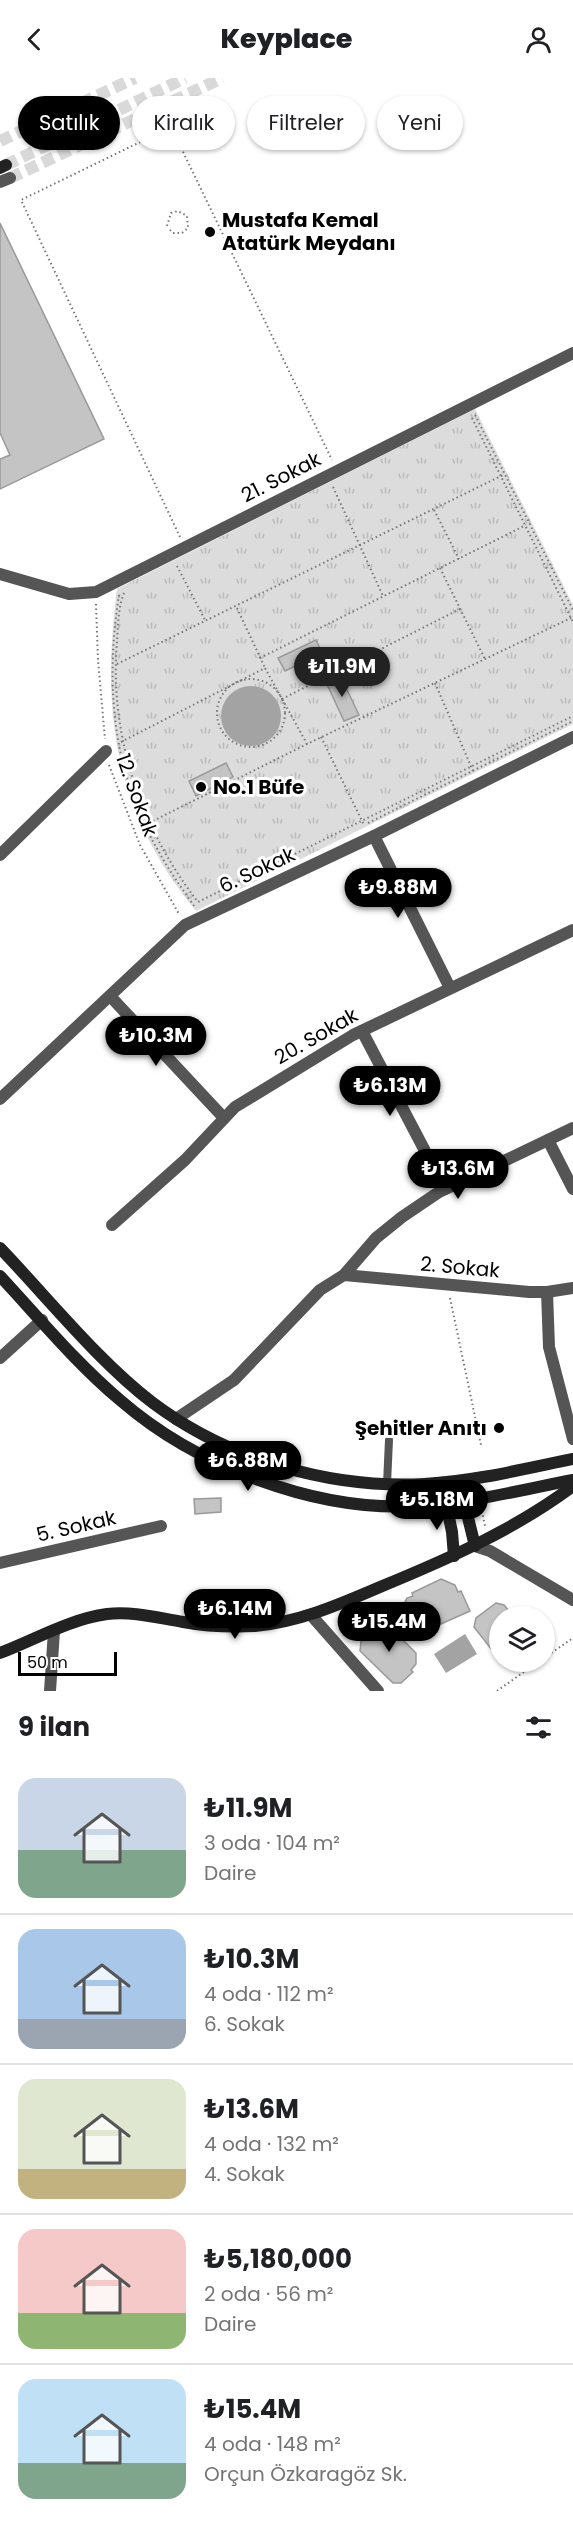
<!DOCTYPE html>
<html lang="tr">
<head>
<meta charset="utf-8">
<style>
	body { margin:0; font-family:Poppins,sans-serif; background:#f6f6f6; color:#202124; height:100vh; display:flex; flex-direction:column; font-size:22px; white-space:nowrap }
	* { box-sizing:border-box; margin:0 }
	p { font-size:20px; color:#757577 }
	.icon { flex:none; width:33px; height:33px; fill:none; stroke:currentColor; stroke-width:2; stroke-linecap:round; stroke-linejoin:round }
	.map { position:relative; height:1613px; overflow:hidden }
	.panel { display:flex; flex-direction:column; background:#fff; flex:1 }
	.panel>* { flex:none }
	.banner { position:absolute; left:18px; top:18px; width:537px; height:54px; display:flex; gap:12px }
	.tools { position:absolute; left:489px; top:1528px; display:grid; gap:12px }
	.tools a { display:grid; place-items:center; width:66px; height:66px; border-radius:50%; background:#fff; box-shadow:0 2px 4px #0004; font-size:30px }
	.scale { position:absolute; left:18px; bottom:15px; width:99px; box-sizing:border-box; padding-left:6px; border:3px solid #000; border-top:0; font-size:16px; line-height:21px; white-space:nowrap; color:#000; -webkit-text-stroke:4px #fff; paint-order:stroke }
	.price { position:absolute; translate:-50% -51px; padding:0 14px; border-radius:21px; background:#000; color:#fff; font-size:20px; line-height:39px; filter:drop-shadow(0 2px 3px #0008) }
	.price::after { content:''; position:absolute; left:50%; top:36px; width:18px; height:14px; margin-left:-9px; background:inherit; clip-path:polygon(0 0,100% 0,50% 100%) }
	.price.selected { background:#222; color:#fff }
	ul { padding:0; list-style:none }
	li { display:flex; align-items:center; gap:18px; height:150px; padding:0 18px }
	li+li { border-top:2px solid #e0e0e0 }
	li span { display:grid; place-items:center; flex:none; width:168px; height:120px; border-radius:18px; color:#555 }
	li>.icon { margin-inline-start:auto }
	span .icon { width:72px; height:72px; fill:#fffc; stroke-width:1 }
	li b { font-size:26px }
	h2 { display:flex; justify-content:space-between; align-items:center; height:72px; padding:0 18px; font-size:26px }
	.chip { padding:0 21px; border-radius:27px; background:#fff; box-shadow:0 2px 4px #0004; font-size:21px; line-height:54px }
	.chip.selected { background:#000; color:#fff }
	header { display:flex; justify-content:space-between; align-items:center; height:78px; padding:0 18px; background:#fff; font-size:27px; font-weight:800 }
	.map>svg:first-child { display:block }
	.park { fill:url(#park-tufts) }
	.water { fill:#a3a3a3 }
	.building { fill:#c4c4c4; stroke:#999; stroke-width:1.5 }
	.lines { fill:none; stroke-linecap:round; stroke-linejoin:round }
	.street-tunnel { stroke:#d9d9d9; stroke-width:12; stroke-dasharray:12 6; stroke-linecap:butt }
	.secondary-tunnel { stroke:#d9d9d9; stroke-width:12; stroke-dasharray:12 6; stroke-linecap:butt }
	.path { stroke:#777; stroke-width:2; stroke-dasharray:1.5 3; stroke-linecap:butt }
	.lane { stroke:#555; stroke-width:8 }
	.street { stroke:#555; stroke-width:12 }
	.secondary { stroke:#222; stroke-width:12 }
	.poi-dot { fill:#000; stroke:#fff; stroke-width:2 }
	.labels { text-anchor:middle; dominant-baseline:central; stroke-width:6; stroke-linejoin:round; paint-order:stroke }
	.poi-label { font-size:20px; font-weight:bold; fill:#000; stroke:#fff; text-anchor:start }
	.street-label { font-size:20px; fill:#000; stroke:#fff }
</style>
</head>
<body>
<header><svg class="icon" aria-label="back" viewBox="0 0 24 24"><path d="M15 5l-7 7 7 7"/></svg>Keyplace<svg class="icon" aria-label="person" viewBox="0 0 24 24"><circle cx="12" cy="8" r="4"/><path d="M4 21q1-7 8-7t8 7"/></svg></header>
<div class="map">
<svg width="573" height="1613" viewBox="0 0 573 1613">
	<defs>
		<pattern id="park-tufts" width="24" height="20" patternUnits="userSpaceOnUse" patternTransform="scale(1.5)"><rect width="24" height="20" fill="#dcdcdc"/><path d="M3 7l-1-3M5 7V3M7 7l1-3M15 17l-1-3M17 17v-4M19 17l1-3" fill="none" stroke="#bbb"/></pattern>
	</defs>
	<rect width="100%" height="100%" fill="#fff"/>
	<path class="park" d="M475,331l98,196v119l-377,187c-82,-100 -95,-197 -79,-322z"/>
	<g class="water">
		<circle cx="251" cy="638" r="30"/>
		<path d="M465,1556l12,20 -31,19 -12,-19z"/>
	</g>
	<g class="building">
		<path d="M0,145l104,216 -104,50v-30l10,-4 -10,-22z"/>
		<path d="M316,562l6,13 -37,18 -7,-13z"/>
		<path d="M340,597l19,40 -15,6 -18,-39z"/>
		<path d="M226,685l7,14 -37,19 -7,-15z"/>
		<path d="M221,1420v14l-26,2 -1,-15z"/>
		<path d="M441,1501l14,6 3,7 3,-1 9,20 -47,21 -9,-4 -11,-22 4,-8 6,-2 -1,-3z"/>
		<path d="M496,1525l8,2 10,12h-14v43l-26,-33 2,-9z"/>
		<path d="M378,1546h9l29,29v11l-5,6 2,2 -12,11h-8l-33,-32 1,-10z"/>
	</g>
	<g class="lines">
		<path class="street-tunnel" d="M10,100l212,-100"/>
		<g class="secondary-tunnel">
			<path d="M0,63l135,-63"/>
			<path d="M6,87l179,-87"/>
		</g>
		<g class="path">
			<path d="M167,148l4,-13 7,-2 9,5 1,12 -6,5h-9l-5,-5"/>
			<path d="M475,337l98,195"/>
			<path d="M472,340l101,204"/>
			<path d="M333,409l50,109"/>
			<path d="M434,432l25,49"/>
			<path d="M180,459l-159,-337 150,-73 161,333"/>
			<path d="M177,488l29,56"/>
			<path d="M440,490l45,91"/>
			<path d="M124,515c-6,14 -6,34 -7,49 -8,93 24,187 81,260l375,-186"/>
			<path d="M119,517c-14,89 -7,178 40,257 10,19 23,36 35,54"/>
			<path d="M96,526l2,56 7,79"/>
			<path d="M237,530l28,60"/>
			<path d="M260,580l266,-133"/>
			<path d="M117,586l386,-189"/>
			<circle cx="251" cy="635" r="34"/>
			<path d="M435,605l38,88"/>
			<path d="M282,621l178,-90"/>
			<path d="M321,659l43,88"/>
			<path d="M121,664l144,-74 42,76"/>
			<path d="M109,687l31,80 39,69"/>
			<path d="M368,745l205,-102"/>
			<path d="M145,747l162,-81 266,-127"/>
			<path d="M450,1220l31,147"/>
			<path d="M482,1433l3,15"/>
			<path d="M544,1580l29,-20"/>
			<path d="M497,1613l41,-29"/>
		</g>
		<path class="lane" d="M387,1406l2,-44"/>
		<g class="street">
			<path d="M0,104l10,-4"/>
			<path d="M0,496l69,20 27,-2 477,-239"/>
			<path d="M374,758l76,152"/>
			<path d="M0,777l106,-104"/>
			<path d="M110,918l114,122"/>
			<path d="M362,953l83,158"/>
			<path d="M0,1021l185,-174 189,-89 199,-99"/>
			<path d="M548,1062l25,49"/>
			<path d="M112,1147l73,-65 50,-53 118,-72 220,-105"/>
			<path d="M344,1197l185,17h18l26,-4"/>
			<path d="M547,1214l2,55 24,92"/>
			<path d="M0,1280l42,-38"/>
			<path d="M176,1341l58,-39 86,-90 24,-15 32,-37 26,-21 37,-25 134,-64"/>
			<path d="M475,1468l15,5 83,49"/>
			<path d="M0,1485l161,-37"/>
			<path d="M311,1537l67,76"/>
			<path d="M50,1613l4,-60"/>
		</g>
		<g class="secondary">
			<path d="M0,90l6,-3"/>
			<path d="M0,1170c47,49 99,114 153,155 76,57 178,86 272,81 50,-3 99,-15 148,-25"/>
			<path d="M0,1198c39,42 76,87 120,124 76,66 195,112 297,106 53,-3 104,-16 156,-26"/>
			<path d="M459,1403l16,65"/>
			<path d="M446,1425l6,29 2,24"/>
			<path d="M0,1575c34,-13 70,-34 107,-39 26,-3 51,4 76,8 22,4 50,5 72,4 45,-4 85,-22 125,-39 68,-28 134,-57 193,-101"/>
		</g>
	</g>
	<g class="poi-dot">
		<circle cx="210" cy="154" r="6"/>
		<circle cx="201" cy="709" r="6"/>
		<circle cx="499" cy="1350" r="6"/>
	</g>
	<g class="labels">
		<g class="poi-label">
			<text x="222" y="142">Mustafa Kemal<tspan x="222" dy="23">Atatürk Meydanı</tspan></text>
			<text x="213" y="709">No.1 Büfe</text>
			<text x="487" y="1350" text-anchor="end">Şehitler Anıtı</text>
		</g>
		<g class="street-label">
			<text transform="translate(281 399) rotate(-27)">21. Sokak</text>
			<text transform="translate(137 717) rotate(70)">12. Sokak</text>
			<text transform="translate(257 792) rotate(-25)">6. Sokak</text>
			<text transform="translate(316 958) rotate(-30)">20. Sokak</text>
			<text transform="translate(460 1189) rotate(5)">2. Sokak</text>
			<text transform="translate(76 1448) rotate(-13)">5. Sokak</text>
		</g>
	</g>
</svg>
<div class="tools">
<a><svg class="icon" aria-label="layers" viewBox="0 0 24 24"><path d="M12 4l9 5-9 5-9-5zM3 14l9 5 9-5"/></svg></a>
</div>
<div class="scale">50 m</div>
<b class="price selected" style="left:342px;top:620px">₺11.9M</b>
<b class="price" style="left:398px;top:841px">₺9.88M</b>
<b class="price" style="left:156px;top:989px">₺10.3M</b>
<b class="price" style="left:390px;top:1039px">₺6.13M</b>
<b class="price" style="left:458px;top:1122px">₺13.6M</b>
<b class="price" style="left:248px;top:1414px">₺6.88M</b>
<b class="price" style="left:437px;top:1453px">₺5.18M</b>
<b class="price" style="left:235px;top:1562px">₺6.14M</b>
<b class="price" style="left:389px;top:1575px">₺15.4M</b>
<div class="banner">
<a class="chip selected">Satılık</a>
<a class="chip">Kiralık</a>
<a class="chip">Filtreler</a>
<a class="chip">Yeni</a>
</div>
</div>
<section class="panel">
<h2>9 ilan<svg class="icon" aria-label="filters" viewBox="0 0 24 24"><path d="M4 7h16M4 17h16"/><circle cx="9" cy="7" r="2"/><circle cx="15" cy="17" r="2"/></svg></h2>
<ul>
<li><span style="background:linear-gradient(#c9d6e8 60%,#7fa58c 0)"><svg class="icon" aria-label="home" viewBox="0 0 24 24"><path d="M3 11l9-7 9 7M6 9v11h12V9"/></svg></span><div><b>₺11.9M</b><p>3 oda · 104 m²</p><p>Daire</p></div></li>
<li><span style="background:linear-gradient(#a9c7e8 75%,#9aa5b1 0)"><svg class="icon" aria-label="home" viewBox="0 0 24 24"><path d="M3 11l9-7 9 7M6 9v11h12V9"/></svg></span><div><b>₺10.3M</b><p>4 oda · 112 m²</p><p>6. Sokak</p></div></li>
<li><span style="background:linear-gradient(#dfe7d0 75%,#c2b280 0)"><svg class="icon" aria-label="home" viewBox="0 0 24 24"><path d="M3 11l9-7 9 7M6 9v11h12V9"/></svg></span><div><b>₺13.6M</b><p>4 oda · 132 m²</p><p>4. Sokak</p></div></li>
<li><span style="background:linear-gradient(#f6c9c9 70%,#8fb573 0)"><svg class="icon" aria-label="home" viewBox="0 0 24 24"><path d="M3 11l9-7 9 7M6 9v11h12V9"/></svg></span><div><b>₺5,180,000</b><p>2 oda · 56 m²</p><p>Daire</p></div></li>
<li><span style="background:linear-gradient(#bfe0f5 70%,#7fa58c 0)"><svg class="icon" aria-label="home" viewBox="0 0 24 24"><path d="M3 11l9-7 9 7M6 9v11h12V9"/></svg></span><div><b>₺15.4M</b><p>4 oda · 148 m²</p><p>Orçun Özkaragöz Sk.</p></div></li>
</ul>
</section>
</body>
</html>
